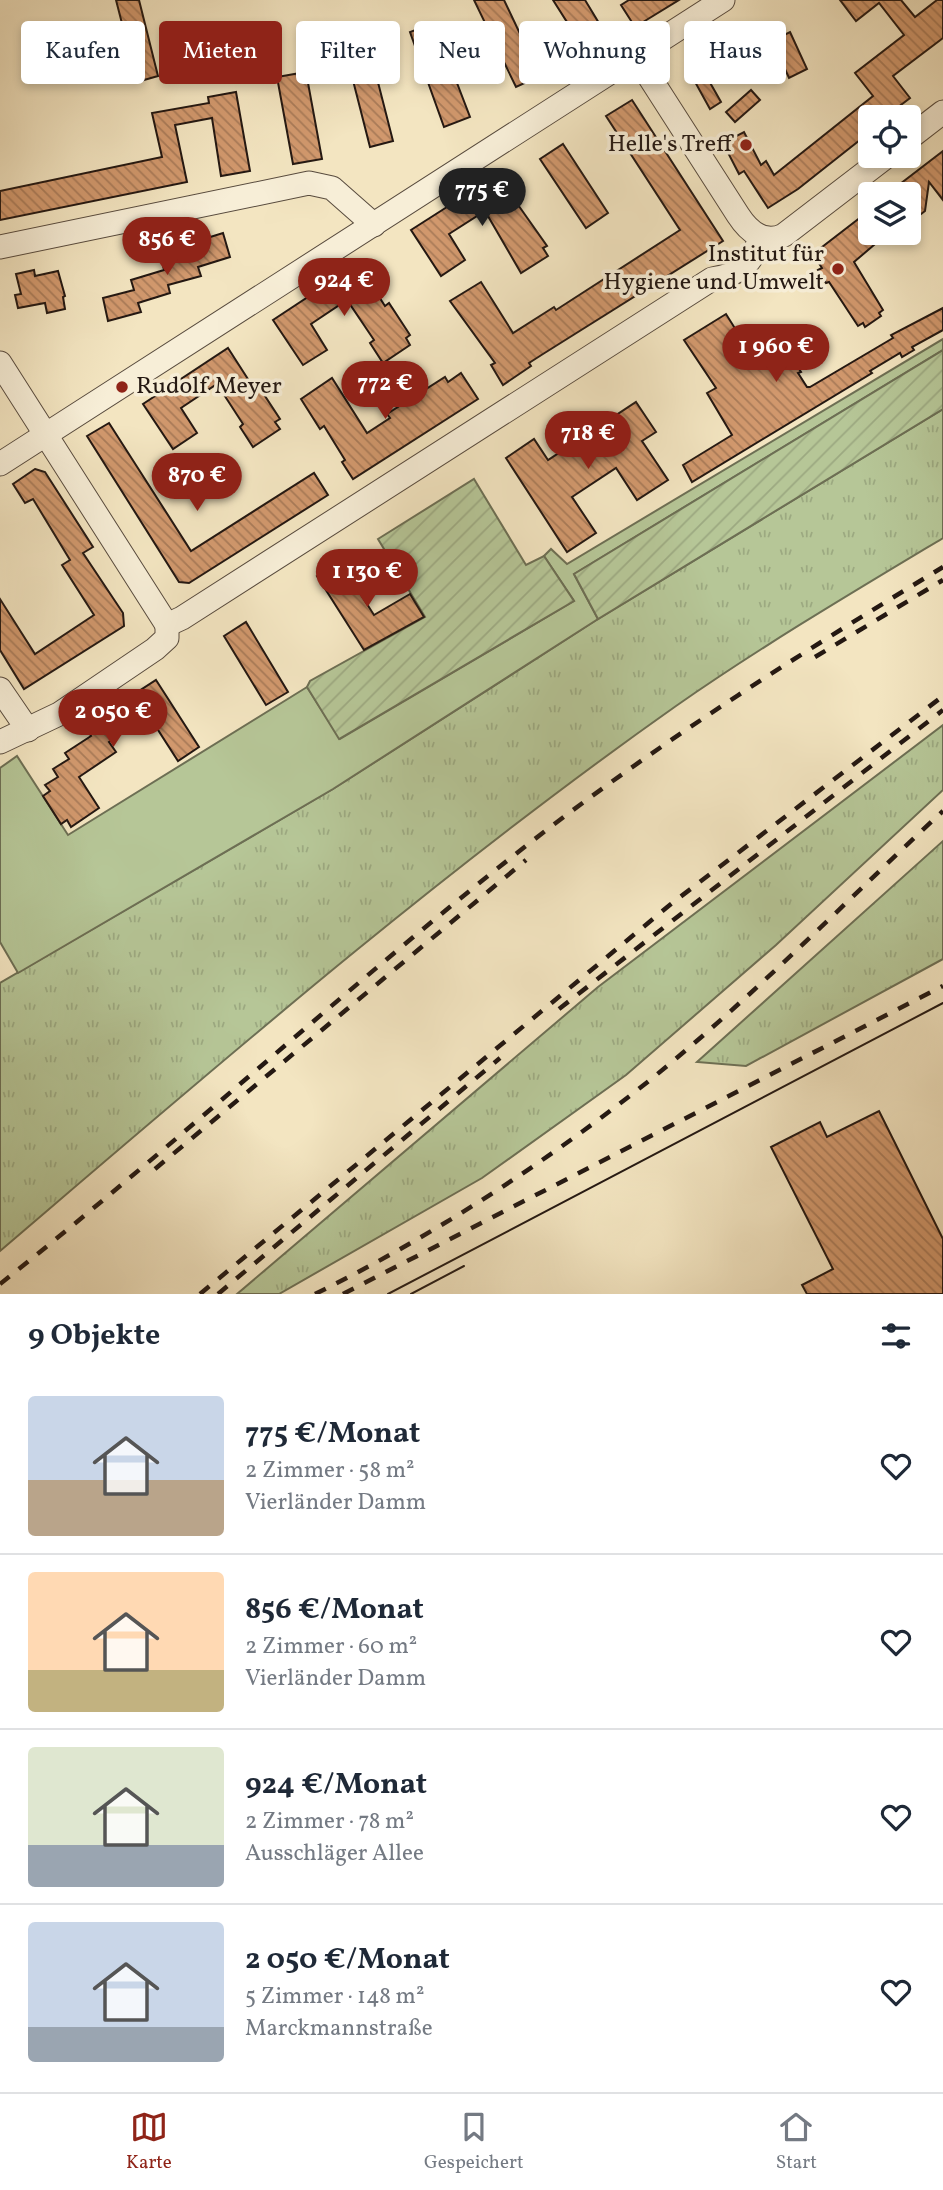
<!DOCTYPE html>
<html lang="de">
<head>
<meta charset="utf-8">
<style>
	body { margin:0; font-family:Vollkorn,serif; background:#f2f2f3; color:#1f2937; height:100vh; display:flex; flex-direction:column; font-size:26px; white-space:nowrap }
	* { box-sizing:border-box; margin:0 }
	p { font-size:23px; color:#747a83 }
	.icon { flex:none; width:38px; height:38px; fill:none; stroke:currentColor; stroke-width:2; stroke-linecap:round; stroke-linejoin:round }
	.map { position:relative; height:1294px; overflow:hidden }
	.side { display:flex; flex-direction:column; background:#fff; flex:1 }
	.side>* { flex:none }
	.hud { position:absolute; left:21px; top:21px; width:901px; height:63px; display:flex; gap:14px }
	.tools { position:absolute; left:858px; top:105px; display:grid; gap:14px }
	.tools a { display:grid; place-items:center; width:63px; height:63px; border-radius:7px; background:#fff; box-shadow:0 4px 10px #0003; font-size:35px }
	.price { position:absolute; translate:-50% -60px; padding:0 16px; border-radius:24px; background:#8f2418; color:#fff; font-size:23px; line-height:46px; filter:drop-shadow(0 2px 4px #0008) }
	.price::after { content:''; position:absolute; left:50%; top:42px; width:21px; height:16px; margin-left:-10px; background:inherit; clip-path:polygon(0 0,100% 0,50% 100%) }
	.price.selected { background:#222; color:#fff }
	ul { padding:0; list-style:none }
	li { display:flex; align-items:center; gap:21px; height:175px; padding:0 28px }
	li+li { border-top:2px solid #e0e1e3 }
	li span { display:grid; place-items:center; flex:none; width:196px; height:140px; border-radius:7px; color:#555 }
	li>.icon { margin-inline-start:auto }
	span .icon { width:84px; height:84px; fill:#fffc; stroke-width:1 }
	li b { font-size:30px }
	h2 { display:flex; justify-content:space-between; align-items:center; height:84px; padding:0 28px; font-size:30px }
	.chip { padding:0 24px; border-radius:7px; background:#fff; box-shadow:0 4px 10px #0003; font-size:24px; line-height:63px }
	.chip.selected { background:#8f2418; color:#fff }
	.tabs { display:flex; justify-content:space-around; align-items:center; height:98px; border-top:2px solid #e0e1e3; background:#fff; font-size:19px; color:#747a83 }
	.tabs a { display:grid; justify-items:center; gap:4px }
	.tabs .selected { color:#8f2418 }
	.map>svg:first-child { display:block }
	.grass { fill:url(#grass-tufts); stroke:#6d6f54; stroke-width:2 }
	.park { fill:#b6c697; stroke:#6d6f54; stroke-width:2 }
	.garden { fill:url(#garden-furrows); stroke:#6d6f54; stroke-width:2 }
	.building { fill:url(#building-back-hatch); stroke:#241812; stroke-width:2 }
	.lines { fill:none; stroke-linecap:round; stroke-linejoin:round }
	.minor-casing { stroke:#584b3e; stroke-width:25 }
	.minor { stroke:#f7eed7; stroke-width:23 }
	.tram { stroke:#241812; stroke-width:2 }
	.rail { stroke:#241812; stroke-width:4.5; stroke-dasharray:12 12; stroke-linecap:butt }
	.poi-dot { fill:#8f2418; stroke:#f7eed7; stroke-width:2.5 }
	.labels { text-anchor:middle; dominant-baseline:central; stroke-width:7; stroke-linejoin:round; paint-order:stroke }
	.poi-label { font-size:24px; fill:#241812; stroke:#f7eed7; text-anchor:end }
</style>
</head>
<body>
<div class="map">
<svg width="943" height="1294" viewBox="0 0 943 1294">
	<defs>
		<pattern id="grass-tufts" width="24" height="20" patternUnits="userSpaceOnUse" patternTransform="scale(1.75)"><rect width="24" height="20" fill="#b6c697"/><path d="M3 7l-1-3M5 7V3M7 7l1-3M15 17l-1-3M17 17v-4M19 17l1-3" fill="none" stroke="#9ca981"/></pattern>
		<pattern id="garden-furrows" width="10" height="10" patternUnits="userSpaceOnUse" patternTransform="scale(1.75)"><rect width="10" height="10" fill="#b6c697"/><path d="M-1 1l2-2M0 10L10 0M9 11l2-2" fill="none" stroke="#9ca981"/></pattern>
		<pattern id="building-back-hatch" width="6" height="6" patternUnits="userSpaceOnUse" patternTransform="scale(1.75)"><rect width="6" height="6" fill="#d1986d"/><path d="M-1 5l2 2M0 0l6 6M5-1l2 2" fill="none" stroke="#a97b58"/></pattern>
	</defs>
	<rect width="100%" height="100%" fill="#f3e5c1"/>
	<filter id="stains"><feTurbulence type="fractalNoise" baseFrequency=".00286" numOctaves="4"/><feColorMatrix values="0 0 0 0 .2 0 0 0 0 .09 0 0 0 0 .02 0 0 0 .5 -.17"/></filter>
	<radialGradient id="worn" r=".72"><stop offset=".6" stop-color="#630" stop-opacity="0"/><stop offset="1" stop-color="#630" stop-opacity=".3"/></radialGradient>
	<g class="grass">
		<path d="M943,409v129c-90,54 -181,108 -267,168 -237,167 -456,357 -676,545v-268l333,-194 265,-170z"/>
		<path d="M943,725v65l-167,155 -150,130 -144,103 -203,116h-42l361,-307z"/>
		<path d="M943,841v118l-197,107 -49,-4z"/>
	</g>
	<path class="park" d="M943,339v11l-369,224 24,45 -265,170 -315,184 -18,-31v-174l17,-12 51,79 239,-148 33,52 234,-138 -30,-45 7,-7 16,15z"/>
	<g class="garden">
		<path d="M943,350v59l-345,210 -24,-45z"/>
		<path d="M474,479l52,86 18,-9 30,45 -235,138 -32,-52 3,-6 115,-64 -47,-78z"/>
	</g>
	<g class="building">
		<path d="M116,0h23l19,76 -21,6z"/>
		<path d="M474,0h30l36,76 -24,11z"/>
		<path d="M553,0h32l23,38 -22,14z"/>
		<path d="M629,0h50l-44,27 -14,-22z"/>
		<path d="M840,0h61l14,17 22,-17h6v38l-50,38 17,22 -25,19h-15v15l-72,57 -30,19 -24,-37 -5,3 -16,-31 21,-11 17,33 5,-4 8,14 99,-79 -18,-23 49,-38 -25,-32 -23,18z"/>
		<path d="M434,23l36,94 -26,10 -34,-95z"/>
		<path d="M790,32l17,37 -18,9 -4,-9 -23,11 -16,-32 18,-9 2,5z"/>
		<path d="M369,47l24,94 -23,6 -24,-94z"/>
		<path d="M700,65l21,37 -11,7 -21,-38z"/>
		<path d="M306,72l16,87 -29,5 -16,-87z"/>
		<path d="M751,90l9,10 -25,22 -9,-10z"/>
		<path d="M236,92l14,79 -29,5 -9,-58 -37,7 12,57 -187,38v-29l162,-34 -10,-44 57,-10 -1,-6z"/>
		<path d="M632,100l91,141 -180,113 -14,9 2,3 -28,19 -12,-20 4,-2 -45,-62 31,-19 32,51 41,-26 2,3 124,-80 -74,-114z"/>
		<path d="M563,144l45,69 -22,15 -46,-69z"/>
		<path d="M943,151v49l-14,-18 -4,29 -17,13v-30h-21z"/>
		<path d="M497,175l50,71 -4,2 5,8 -27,17 -36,-62 -36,23 16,26 -24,16 -30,-46z"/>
		<path d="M870,210v23h18l-34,29 29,48 -4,3 2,3 -16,11 -2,-4 -5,3 -29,-44 -3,1 -8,-13 4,-2 -9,-14z"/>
		<path d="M223,233l7,24 -32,10 3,9 -33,9 2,8 -32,10 3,9 -33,9 -5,-23 31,-8 -3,-10 33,-10 -2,-9 32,-9 -3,-9z"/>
		<path d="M358,264l27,42 4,-3 21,32 -4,3 4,7 -27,18 -13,-20 4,-3 -27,-40 -36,24 16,26 -24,15 -30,-45z"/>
		<path d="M34,270l1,6 23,-5 7,25 -2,1 2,12 -18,4 -2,-10 -27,5 -3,-13 6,-1 -5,-20z"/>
		<path d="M943,308v22l-31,17 2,3 -12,7 -2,-4 -30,18 2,2 -180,109 -9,-17 49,-30 -25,-42 9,-5 -32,-48 42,-26 30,48 28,-17 17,27 -3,1 9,14h3l83,-49 -2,-3z"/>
		<path d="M228,348l27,42 4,-3 21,32 -5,3 5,7 -27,18 -13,-20 3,-3 -26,-40 -36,24 16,25 -24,16 -30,-45z"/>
		<path d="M461,373l17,26 -125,80 -11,-17 3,-2 -21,-34 -4,3 -19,-30 31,-21 35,55 23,-15 -3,-4 58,-37 3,5z"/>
		<path d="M636,402l20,30 -14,9 26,39 -31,20 -21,-32 -44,29 24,36 -29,19 -61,-94 28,-19 14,21z"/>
		<path d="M109,423l82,128 123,-78 14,22 -139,88 -10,-1 -92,-146z"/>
		<path d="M35,469l10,3 48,75 -10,6 40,60 1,13 -100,63 -24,-39v-51l35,55 59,-39 -32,-50 8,-5 -37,-61 -8,4 -12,-19z"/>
		<path d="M340,562l34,53 36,-21 14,23 -60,33 -47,-74z"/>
		<path d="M246,622l42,70 -22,13 -42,-69z"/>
		<path d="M156,680l43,67 -21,14 -29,-45 -40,26 7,10 -37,25 20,31 -28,19 -4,-7 -6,4 -18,-28 7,-5 -5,-6 13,-8 -5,-8 16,-10 -4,-6 26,-17 -6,-10z"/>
		<path d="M879,1111l64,128v55h-136l-5,-9 31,-16 -62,-122 49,-25 7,15z"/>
	</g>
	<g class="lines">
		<defs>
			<g id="minor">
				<path d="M636,56l102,159c11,17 27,30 46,20l103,-79"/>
				<path d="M908,139l35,-27"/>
				<path d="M0,247l309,-64 23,5 42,37"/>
				<path d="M0,363l167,262"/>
				<path d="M0,464l723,-464"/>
				<path d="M167,625l15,-7 530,-339c27,-4 41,-15 48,-42"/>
				<path d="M0,689l28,41"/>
				<path d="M0,742l59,-28 96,-65 12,-11v-13"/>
			</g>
		</defs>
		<use href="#minor" class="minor-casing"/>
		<use href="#minor" class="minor"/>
		<g class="tram">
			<path d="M388,1294l555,-291"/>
			<path d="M411,1294l53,-28"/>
		</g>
		<g class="rail">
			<path d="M815,657l128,-77"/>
			<path d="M559,1009l384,-299"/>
			<path d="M155,1169l371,-309"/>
			<path d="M0,1284c178,-141 344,-295 522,-435 134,-105 276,-194 421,-282"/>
			<path d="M200,1294l471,-390 272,-208"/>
			<path d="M218,1294l282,-236"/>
			<path d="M315,1294c118,-58 232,-132 335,-214 103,-83 196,-179 293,-269"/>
			<path d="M343,1294l600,-308"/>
		</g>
	</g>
	<g class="poi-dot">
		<circle cx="746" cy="145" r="7"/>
		<circle cx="838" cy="269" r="7"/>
		<circle cx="122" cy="387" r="7"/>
	</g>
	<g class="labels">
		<g class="poi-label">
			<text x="732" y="145">Helle's Treff</text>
			<text x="824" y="255">Institut für<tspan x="824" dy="28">Hygiene und Umwelt</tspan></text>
			<text x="136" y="387" text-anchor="start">Rudolf Meyer</text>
		</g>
	</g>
	<rect width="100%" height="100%" filter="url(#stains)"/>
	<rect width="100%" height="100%" fill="url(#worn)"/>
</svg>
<div class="tools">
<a><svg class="icon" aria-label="locate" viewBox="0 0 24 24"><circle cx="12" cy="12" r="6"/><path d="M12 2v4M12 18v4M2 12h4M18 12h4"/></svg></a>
<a><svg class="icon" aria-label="layers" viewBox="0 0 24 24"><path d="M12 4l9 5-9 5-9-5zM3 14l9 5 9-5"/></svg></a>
</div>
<b class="price selected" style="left:482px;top:228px">775 €</b>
<b class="price" style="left:167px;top:277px">856 €</b>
<b class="price" style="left:344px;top:318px">924 €</b>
<b class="price" style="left:776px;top:384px">1 960 €</b>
<b class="price" style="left:385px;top:421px">772 €</b>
<b class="price" style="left:588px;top:471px">718 €</b>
<b class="price" style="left:197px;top:513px">870 €</b>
<b class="price" style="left:367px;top:609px">1 130 €</b>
<b class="price" style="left:113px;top:749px">2 050 €</b>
<div class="hud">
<a class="chip">Kaufen</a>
<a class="chip selected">Mieten</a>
<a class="chip">Filter</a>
<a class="chip">Neu</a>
<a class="chip">Wohnung</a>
<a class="chip">Haus</a>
</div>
</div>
<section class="side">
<h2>9 Objekte<svg class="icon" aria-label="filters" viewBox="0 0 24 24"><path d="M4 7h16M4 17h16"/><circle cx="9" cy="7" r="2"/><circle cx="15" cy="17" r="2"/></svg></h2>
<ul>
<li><span style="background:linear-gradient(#c9d6e8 60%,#b9a48a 0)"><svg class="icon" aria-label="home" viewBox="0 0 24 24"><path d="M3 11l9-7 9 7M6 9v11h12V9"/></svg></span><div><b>775 €/Monat</b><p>2 Zimmer · 58 m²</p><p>Vierländer Damm</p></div><svg class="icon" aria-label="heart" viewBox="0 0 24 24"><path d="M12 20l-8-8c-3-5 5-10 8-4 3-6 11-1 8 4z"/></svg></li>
<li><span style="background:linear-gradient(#ffd9b3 70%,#c2b280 0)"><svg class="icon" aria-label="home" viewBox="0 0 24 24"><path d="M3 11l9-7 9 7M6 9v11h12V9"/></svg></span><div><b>856 €/Monat</b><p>2 Zimmer · 60 m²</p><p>Vierländer Damm</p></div><svg class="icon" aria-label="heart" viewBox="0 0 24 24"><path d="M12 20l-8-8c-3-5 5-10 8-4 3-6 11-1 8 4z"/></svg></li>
<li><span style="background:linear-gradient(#dfe7d0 70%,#9aa5b1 0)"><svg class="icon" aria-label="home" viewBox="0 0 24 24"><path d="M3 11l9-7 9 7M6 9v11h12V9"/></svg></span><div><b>924 €/Monat</b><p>2 Zimmer · 78 m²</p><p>Ausschläger Allee</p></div><svg class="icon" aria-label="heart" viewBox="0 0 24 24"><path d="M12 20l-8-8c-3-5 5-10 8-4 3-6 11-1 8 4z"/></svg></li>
<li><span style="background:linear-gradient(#c9d6e8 75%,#9aa5b1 0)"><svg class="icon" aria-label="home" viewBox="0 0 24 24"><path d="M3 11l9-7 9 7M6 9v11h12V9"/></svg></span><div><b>2 050 €/Monat</b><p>5 Zimmer · 148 m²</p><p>Marckmannstraße</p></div><svg class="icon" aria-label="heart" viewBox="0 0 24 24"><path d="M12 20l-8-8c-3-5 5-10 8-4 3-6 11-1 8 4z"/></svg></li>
</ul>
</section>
<nav class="tabs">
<a class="selected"><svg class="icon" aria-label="map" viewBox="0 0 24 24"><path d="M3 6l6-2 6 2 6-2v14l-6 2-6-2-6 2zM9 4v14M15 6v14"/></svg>Karte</a>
<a><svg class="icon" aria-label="saved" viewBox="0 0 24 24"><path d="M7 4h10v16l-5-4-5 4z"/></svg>Gespeichert</a>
<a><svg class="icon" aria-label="home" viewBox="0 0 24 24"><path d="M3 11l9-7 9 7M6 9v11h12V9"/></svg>Start</a>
</nav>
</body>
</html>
